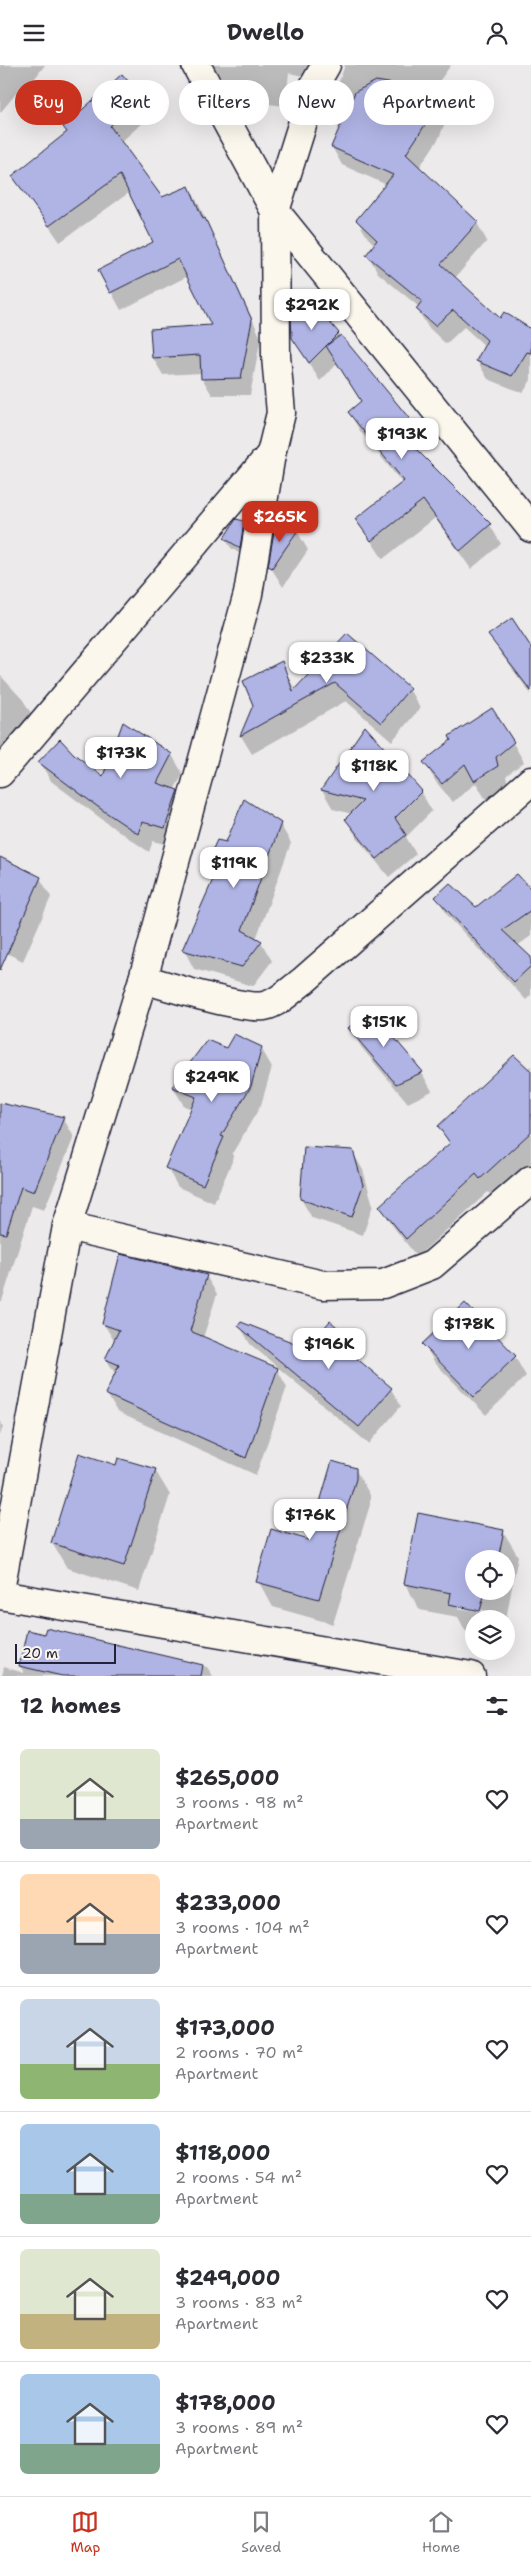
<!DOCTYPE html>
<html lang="en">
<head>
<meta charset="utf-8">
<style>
	body { margin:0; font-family:"Shantell Sans",sans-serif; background:#f7f7f7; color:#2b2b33; height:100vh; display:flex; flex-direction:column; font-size:19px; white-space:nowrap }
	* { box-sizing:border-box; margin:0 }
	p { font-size:16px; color:#7c7c81 }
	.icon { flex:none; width:28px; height:28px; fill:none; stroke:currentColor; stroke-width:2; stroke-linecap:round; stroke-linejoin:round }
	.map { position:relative; height:1611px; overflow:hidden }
	.drawer { display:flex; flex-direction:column; background:#fff; flex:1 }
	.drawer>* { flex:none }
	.top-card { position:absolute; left:15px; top:15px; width:501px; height:45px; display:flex; gap:10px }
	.tools { position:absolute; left:465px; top:1485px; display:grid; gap:10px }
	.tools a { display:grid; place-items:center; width:50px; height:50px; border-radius:50%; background:#fff; box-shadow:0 5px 20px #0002; font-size:25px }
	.scale { position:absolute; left:15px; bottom:12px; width:101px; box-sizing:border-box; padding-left:5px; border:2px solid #22223b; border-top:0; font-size:14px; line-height:18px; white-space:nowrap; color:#22223b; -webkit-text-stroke:4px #fbf7ec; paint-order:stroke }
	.price { position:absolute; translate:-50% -42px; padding:0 11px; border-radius:10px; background:#fff; color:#222; font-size:16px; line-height:32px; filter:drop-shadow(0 1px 2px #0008) }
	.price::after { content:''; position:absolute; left:50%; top:30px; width:15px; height:11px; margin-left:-8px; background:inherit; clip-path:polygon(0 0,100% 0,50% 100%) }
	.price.current { background:#c8321e; color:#fff }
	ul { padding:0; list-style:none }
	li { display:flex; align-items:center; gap:15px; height:125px; padding:0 20px }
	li+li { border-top:1px solid #e1e1e2 }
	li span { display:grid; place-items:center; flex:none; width:140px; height:100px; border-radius:8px; color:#555 }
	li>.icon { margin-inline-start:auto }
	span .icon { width:60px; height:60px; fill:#fffc; stroke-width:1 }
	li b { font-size:21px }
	h2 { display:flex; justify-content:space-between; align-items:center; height:60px; padding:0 20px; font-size:21px }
	.tag { padding:0 18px; border-radius:22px; background:#fff; box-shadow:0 5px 20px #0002; font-size:18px; line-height:45px }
	.tag.current { background:#c8321e; color:#fff }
	header { display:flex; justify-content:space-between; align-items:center; height:65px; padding:0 20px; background:#fff; font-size:22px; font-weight:700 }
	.dock { display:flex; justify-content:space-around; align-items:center; height:70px; border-top:1px solid #e1e1e2; background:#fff; font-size:14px; color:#7c7c81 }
	.dock a { display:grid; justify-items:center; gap:2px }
	.dock .current { color:#c8321e }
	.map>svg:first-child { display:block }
	.shadow { fill:#0003; fill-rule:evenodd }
	.building { fill:#b0b4e5; stroke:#22223b }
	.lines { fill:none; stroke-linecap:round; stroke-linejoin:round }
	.minor-casing { stroke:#22223b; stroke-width:31 }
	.minor { stroke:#fbf7ec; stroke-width:28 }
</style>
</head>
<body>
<header><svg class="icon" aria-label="menu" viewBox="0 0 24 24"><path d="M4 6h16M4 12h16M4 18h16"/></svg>Dwello<svg class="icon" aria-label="person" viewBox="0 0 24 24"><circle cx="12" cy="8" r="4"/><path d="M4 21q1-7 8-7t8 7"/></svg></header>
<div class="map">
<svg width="531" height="1611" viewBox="0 0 531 1611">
	<rect width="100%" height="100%" fill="#eceaeb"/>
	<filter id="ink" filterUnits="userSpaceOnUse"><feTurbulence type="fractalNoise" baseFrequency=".02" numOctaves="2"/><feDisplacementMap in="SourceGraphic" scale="10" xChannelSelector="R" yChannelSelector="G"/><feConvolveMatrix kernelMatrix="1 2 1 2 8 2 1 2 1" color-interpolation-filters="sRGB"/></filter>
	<g filter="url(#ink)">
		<g class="shadow">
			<path d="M0,0h45l-17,22 -4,-3 -24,29z"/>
			<path d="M213,0h98l-3,12 -19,-4 -4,33 -25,-3 -8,-13 1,-9 -23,10z"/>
			<path d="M345,0h106l-24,33 9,4 10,18 -7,18 -20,30 58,55 10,18 -32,37 46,42 30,10v50l-8,13 -35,-14 -11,-18 8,-15 -21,-19 -18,17 -18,-17 -11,-18 2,-2 -41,-34 -10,-18 7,-10 -7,-7 -11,-18 30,-35 -45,-20 -10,-18 18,-41 -13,-19z"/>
			<path d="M141,33l10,17 -31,28 41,56 28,-11 10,17 62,133 -11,57h-38l-10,-17v-5l-39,2 -10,-17 -2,-28 62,-4 -25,-50 -67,34 -21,-39 55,-28 -25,-51 -70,50 -46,-66z"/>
			<path d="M338,269l74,90 11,19 -8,7 75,75 11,19 -30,25 -36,-51 -52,41 -26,-39 46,-36 -43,-53 -11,-19 13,-10 -25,-38 -17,17 -27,-43z"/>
			<path d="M243,457l6,10 -4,25 -14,-9 -6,-10z"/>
			<path d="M297,466l11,19 -25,37 -13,-21z"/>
			<path d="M347,569l62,55 11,19 -28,33 -46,-40 -94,53 -11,-18 14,-31 26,-42 14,27z"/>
			<path d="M490,570l41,15v44l-30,-40z"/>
			<path d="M1,611l22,24 11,18 -34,34z"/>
			<path d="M513,678l11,19 -18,14 2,9 -22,15 -10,-17 -23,19 -17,-20 -11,-19z"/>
			<path d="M73,690l31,23 68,-23 11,19 -9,16 3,1 11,20 -13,36 -22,-6 -4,11 -38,-26 -60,-45 -11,-19z"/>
			<path d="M322,725l99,2 11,19 -26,26 10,17 -27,23 -32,-39 -11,-19 6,-5 -19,-5z"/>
			<path d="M280,759l11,19 -35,96 5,3 11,19 -19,25 -59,-17 -10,-19 31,-72 -8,-14 20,-20z"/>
			<path d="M0,793l40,20 11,19 -28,64 -23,-11z"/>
			<path d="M531,826v45l-14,10 14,13v36l-5,5 -78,-84 -11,-19 39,12z"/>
			<path d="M370,946l52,62 10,18 -24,12 -47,-56 -11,-19z"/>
			<path d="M261,983l11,19 -11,38 -29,49 2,3 -20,46 -36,-16 -11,-19 25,-59 -8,-3 -11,-19 53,-38z"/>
			<path d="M531,1001v97l-39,34 -4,-5 -71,65 -25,-32 -11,-19 70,-61 -11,-19z"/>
			<path d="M0,1039l63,14 11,19 -30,73 -12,-4 -30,95h-2z"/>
			<path d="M352,1086l11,19 10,35 -10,30 -51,-17 -11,-19z"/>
			<path d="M206,1211l11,18 -14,44 74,31 10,18 -31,88 -139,-63 -10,-18 9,-19 -10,-16 9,-17 -12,-19z"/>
			<path d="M240,1261l67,23 43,-9 10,17 -3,3 34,29 10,17 -32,38 -119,-100z"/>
			<path d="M424,1279l91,13 11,19 -40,39 -51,-52z"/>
			<path d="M0,1356l3,5 -3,10z"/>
			<path d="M116,1402l39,3 15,25 -31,96 -72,-23 -15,-25z"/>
			<path d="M355,1404l15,26v10l-37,119 -60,-17 -15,-26 51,-40z"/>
			<path d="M503,1466l15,25 -12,63h-32v13l-9,-2 -7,-13 -38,-7 -15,-26zM474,1494h32v32h-32zM458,1540l29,6 -1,2 -28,-5z"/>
			<path d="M47,1565l160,37 6,9h-211l2,-9 20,6 -4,-7 25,-30z"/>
		</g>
		<g class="building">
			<path d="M122,9l20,23 -32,29 52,71 27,-11 14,33 2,-1 47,102 -11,58 -40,1 -1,-24 -48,3 -2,-29 61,-4 -33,-66 -68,34 -12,-23 55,-28 -33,-67 -71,51 -37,-50 55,-44 -4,-5z"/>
			<path d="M376,16l18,3 43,17 -8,18 -23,35 72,68 -37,42 59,54 4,-6 27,17v24l-4,-1 -15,24 -36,-15 11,-21 -34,-30 -18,16 -19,-17 6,-8 -56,-46 11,-15 -21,-20 37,-45 -62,-28 24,-55z"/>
			<path d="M311,235l28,33 -30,30 -17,-25 -1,-21z"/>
			<path d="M341,270l72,88 -11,12 89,89 -31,27 -37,-51 -52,41 -16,-22 49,-38 -56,-69 13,-11 -35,-55z"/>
			<path d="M236,454l8,2 -4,27 -16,-10z"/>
			<path d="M275,461l23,4 -26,38 -4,-2z"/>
			<path d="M512,553l19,29v44l-43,-56z"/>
			<path d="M347,568l63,55 -29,35 -46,-40 -95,53 13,-31 -10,-24 39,-20 11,30z"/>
			<path d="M492,643l22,34 -18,15 2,9 -24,15 -9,-17 -23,20 -19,-22 28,-22 -2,-4z"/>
			<path d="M123,657l49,32 -15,29 21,7 -13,38 -23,-6 -4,12 -40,-27 -60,-45 22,-23 14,15 29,22z"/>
			<path d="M365,661l57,65 -27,27 11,17 -29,24 -32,-40 18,-18 -42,-11z"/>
			<path d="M244,734l37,24 -39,107 20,11 -20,26 -60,-17 36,-82 -12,-4 11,-24 9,2z"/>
			<path d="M0,792l41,20 -41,93z"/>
			<path d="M517,809l14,15v21l-29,20 29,27v9l-17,16 -79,-85 15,-14 26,24z"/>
			<path d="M370,944l53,63 -27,12 -48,-56z"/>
			<path d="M234,969l28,13 -11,39 -30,50 3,1 -21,48 -38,-17 31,-71 -24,-10 35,-47 19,8z"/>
			<path d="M514,990l17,16v61l-51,47 -4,-5 -70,65 -27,-33 71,-63 -12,-17z"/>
			<path d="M0,1038l64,14 -30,75 -13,-5 -15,47 -6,-1z"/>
			<path d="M304,1082l49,3 10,35 -11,32 -52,-18z"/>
			<path d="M120,1189l87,21 -17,56 88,37 -32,90 -141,-64 14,-29 -14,-6 14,-29 -17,-6z"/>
			<path d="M465,1238l51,53 -42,41 -52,-53z"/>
			<path d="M330,1256l21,18 -8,8 49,41 -33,39 -121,-101 3,-4 66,26z"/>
			<path d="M79,1388l37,12 2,-7 38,11 -32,97 -73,-23z"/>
			<path d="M332,1396l24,7v11l-37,120 -63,-17 15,-53 38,11z"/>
			<path d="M418,1448l86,17 -6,29h-24v32h18l-1,6 -7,-1 -4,15 -31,-7 2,-11 -47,-9z"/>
			<path d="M46,1563l157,37 -2,11h-139l-43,-10 8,-36 17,4z"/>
		</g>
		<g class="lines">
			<defs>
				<g id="minor">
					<path d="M196,0l79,146 256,317"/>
					<path d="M0,708l271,-319"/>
					<path d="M143,914c24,7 101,31 121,27 15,-3 28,-17 39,-25l228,-200"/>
					<path d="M67,1161l256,59 60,-1 49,-19 99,-85"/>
					<path d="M0,1525l67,-364 76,-247 105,-385 23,-140 10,-41 -5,-57 -1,-145 40,-127 11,-19"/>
					<path d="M0,1530l471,81"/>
				</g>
			</defs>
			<use href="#minor" class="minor-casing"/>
			<use href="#minor" class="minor"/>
		</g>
	</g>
</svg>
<div class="tools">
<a><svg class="icon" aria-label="locate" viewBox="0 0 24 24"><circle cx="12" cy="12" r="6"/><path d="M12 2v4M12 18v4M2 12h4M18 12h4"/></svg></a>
<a><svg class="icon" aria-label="layers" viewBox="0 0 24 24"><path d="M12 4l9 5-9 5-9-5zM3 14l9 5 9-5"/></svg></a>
</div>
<div class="scale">20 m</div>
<b class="price" style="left:312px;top:266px">$292K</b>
<b class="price" style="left:402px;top:395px">$193K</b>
<b class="price current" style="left:280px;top:478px">$265K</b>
<b class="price" style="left:327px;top:619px">$233K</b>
<b class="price" style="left:121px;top:714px">$173K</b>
<b class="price" style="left:374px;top:727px">$118K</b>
<b class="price" style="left:234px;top:824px">$119K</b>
<b class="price" style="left:384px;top:983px">$151K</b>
<b class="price" style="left:212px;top:1038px">$249K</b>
<b class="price" style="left:469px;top:1285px">$178K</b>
<b class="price" style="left:329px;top:1305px">$196K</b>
<b class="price" style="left:310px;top:1476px">$176K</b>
<div class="top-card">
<a class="tag current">Buy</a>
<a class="tag">Rent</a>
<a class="tag">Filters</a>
<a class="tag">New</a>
<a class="tag">Apartment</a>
</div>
</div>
<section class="drawer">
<h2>12 homes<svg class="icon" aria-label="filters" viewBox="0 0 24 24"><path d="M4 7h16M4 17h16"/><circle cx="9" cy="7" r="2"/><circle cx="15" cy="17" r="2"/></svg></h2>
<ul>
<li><span style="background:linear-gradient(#dfe7d0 70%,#9aa5b1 0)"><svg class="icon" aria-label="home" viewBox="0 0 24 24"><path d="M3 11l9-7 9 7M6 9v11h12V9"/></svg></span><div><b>$265,000</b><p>3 rooms · 98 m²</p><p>Apartment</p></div><svg class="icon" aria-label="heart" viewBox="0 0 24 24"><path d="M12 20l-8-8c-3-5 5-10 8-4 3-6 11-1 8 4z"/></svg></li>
<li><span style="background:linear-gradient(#ffd9b3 60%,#9aa5b1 0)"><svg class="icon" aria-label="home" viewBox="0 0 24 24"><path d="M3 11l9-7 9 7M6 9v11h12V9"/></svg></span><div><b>$233,000</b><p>3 rooms · 104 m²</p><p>Apartment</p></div><svg class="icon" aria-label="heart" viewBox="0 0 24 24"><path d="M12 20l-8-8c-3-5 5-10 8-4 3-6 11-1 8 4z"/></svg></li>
<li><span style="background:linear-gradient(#c9d6e8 65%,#8fb573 0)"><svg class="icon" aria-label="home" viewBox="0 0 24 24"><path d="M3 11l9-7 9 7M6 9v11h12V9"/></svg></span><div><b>$173,000</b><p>2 rooms · 70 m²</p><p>Apartment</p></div><svg class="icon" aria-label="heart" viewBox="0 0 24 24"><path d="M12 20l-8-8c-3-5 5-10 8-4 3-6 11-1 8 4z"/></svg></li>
<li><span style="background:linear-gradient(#a9c7e8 70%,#7fa58c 0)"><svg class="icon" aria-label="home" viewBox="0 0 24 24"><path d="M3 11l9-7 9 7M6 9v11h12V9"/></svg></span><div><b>$118,000</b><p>2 rooms · 54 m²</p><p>Apartment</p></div><svg class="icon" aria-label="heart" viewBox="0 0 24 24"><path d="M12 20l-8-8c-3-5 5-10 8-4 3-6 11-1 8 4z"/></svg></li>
<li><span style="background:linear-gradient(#dfe7d0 65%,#c2b280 0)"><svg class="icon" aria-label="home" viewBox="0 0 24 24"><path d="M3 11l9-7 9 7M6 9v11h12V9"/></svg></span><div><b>$249,000</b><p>3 rooms · 83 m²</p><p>Apartment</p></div><svg class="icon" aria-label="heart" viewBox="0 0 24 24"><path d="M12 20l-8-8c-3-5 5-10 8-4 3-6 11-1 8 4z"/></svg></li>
<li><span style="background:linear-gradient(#a9c7e8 70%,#7fa58c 0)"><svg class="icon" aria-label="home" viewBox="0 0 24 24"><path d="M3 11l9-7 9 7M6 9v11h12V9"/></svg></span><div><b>$178,000</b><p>3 rooms · 89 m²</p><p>Apartment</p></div><svg class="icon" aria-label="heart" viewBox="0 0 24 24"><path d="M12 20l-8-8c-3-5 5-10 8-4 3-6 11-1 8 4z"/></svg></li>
</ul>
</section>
<nav class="dock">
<a class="current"><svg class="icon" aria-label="map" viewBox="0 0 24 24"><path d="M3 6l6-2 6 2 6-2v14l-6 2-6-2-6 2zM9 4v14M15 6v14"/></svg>Map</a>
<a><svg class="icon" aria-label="saved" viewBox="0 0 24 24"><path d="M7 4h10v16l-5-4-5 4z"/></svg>Saved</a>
<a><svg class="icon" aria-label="home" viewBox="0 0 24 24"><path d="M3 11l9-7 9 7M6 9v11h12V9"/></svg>Home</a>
</nav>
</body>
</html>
